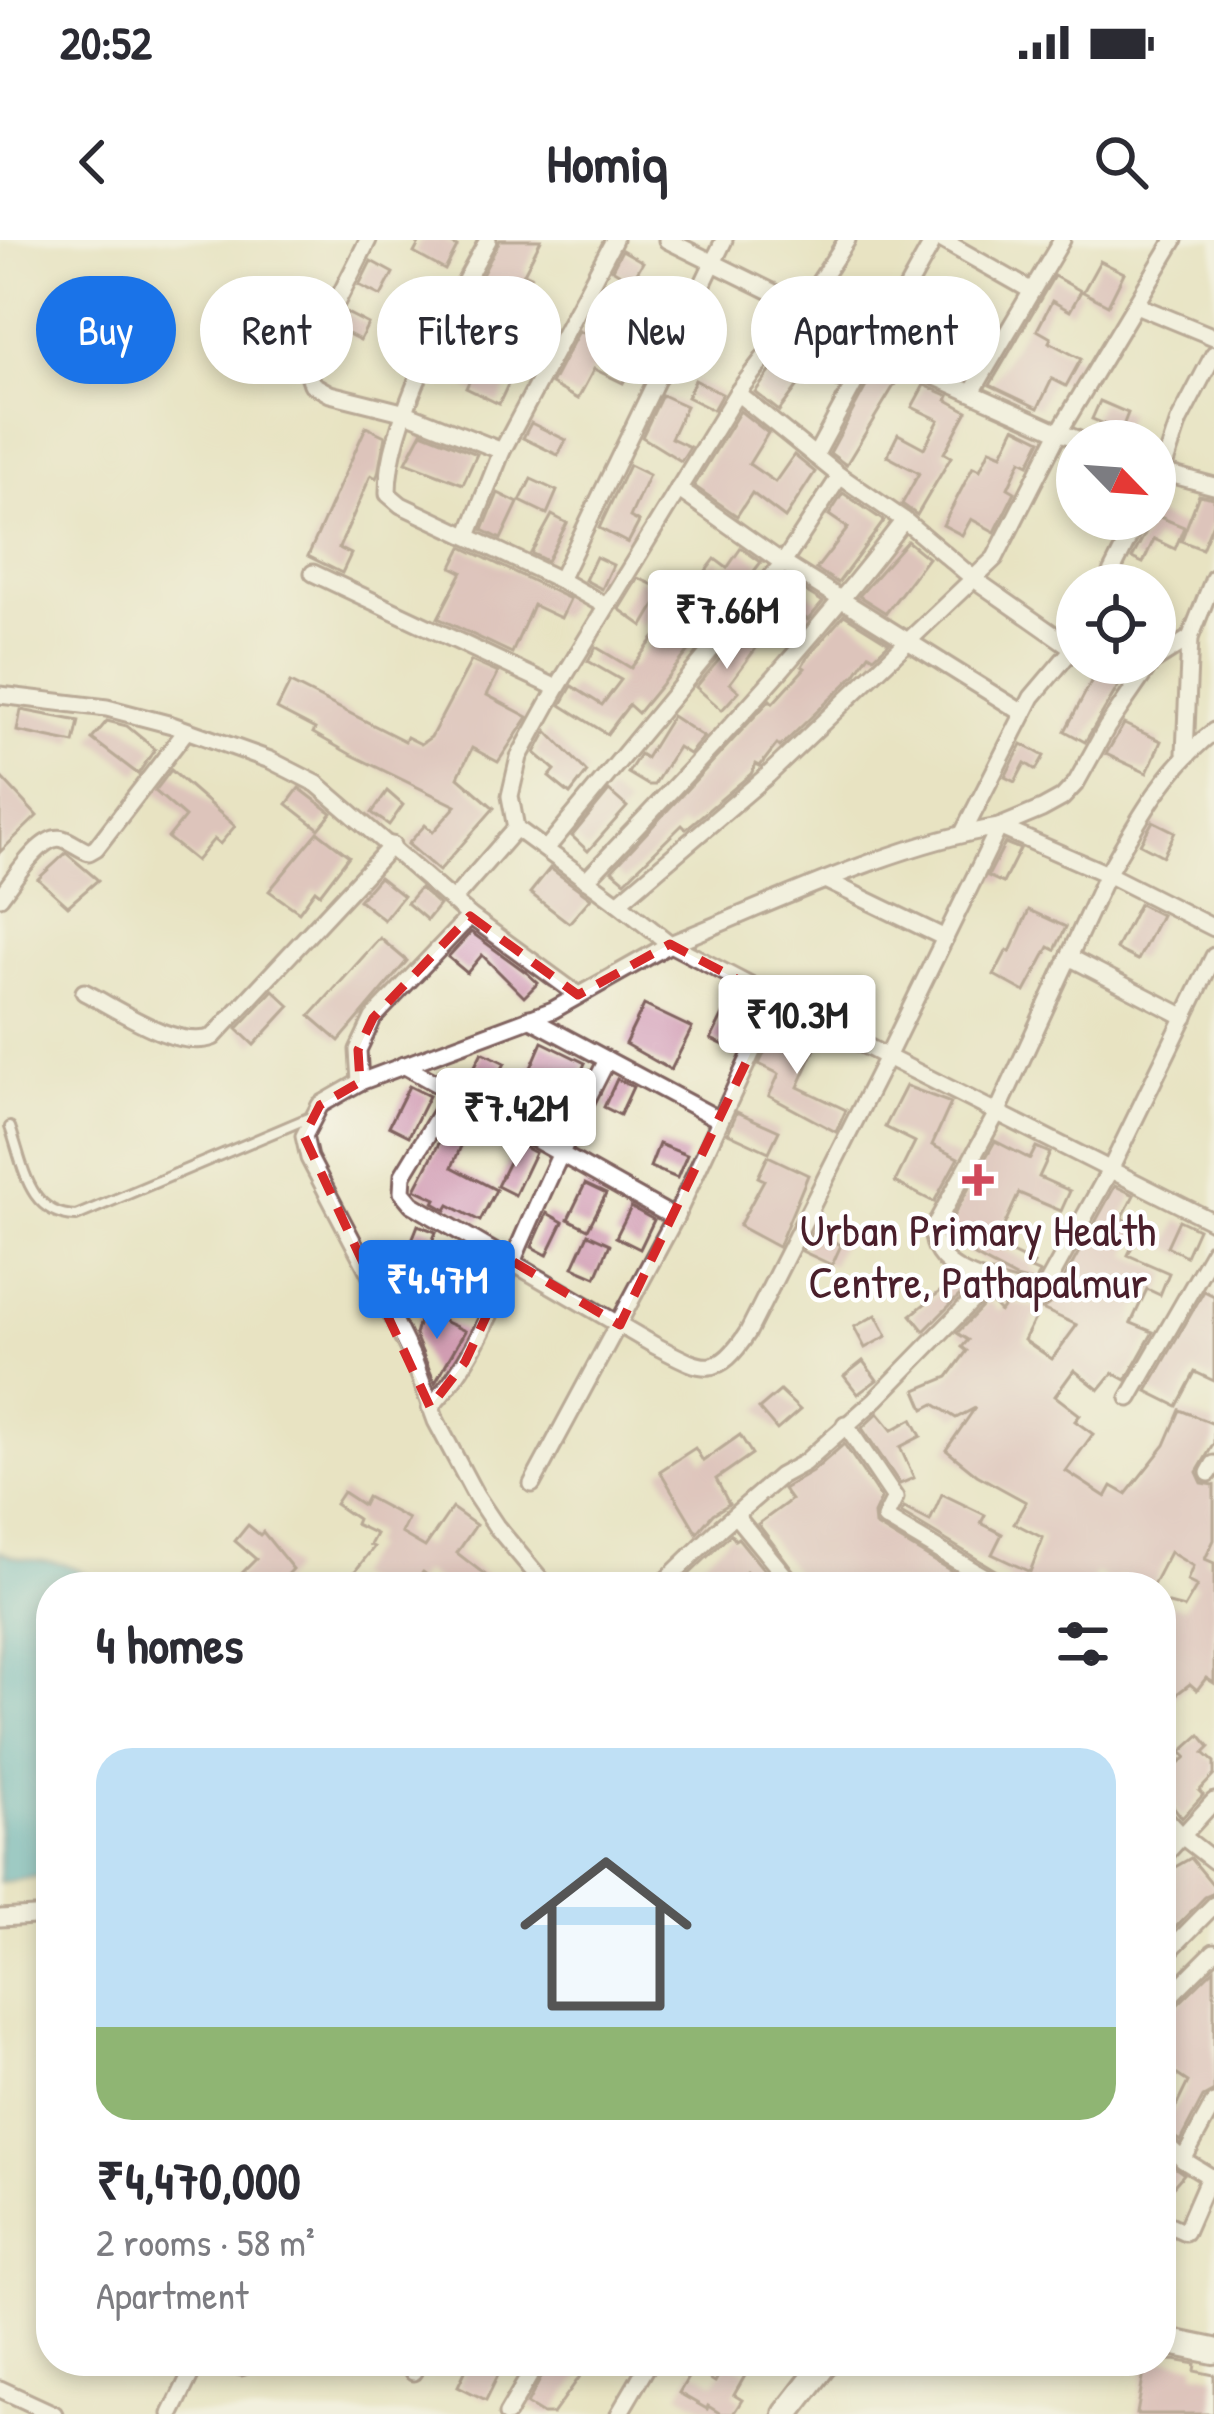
<!DOCTYPE html>
<html lang="en">
<head>
<meta charset="utf-8">
<style>
	body { margin:0; font-family:"Patrick Hand",sans-serif; background:#f7f7f7; color:#2b2b33; height:100vh; display:flex; flex-direction:column; font-size:45px; white-space:nowrap }
	* { box-sizing:border-box; margin:0 }
	p { font-size:39px; color:#7c7c81 }
	.icon { flex:none; width:66px; height:66px; fill:none; stroke:currentColor; stroke-width:2; stroke-linecap:round; stroke-linejoin:round }
	.map { position:relative; flex:1; overflow:hidden }
	.side { position:absolute; left:36px; top:1332px; width:1140px; height:804px; display:flex; flex-direction:column; background:#fff; border-radius:48px; box-shadow:0 6px 18px #0003 }
	.side>* { flex:none }
	.hud { position:absolute; left:36px; top:36px; width:1143px; height:108px; display:flex; gap:24px }
	.needle { width:78px; rotate:115deg }
	.buttons { position:absolute; left:1056px; top:180px; display:grid; gap:24px }
	.buttons a { display:grid; place-items:center; width:120px; height:120px; border-radius:50%; background:#fff; box-shadow:0 6px 18px #0003; font-size:60px }
	.price { position:absolute; translate:-50% -102px; padding:0 27px; border-radius:12px; background:#fff; color:#222; font-size:39px; line-height:78px; filter:drop-shadow(0 3px 6px #0008) }
	.price::after { content:''; position:absolute; left:50%; top:72px; width:36px; height:27px; margin-left:-18px; background:inherit; clip-path:polygon(0 0,100% 0,50% 100%) }
	.price.current { background:#1a73e8; color:#fff }
	ul { padding:0; list-style:none }
	li { display:grid; align-content:center; gap:24px; height:636px; padding:0 60px }
	li span { display:grid; place-items:center; height:372px; border-radius:36px; color:#555 }
	li>.icon { margin-inline-start:auto }
	span .icon { width:216px; height:216px; fill:#fffc; stroke-width:1 }
	li b { font-size:51px }
	h2 { display:flex; justify-content:space-between; align-items:center; height:144px; padding:0 60px; font-size:51px }
	.chip { padding:0 42px; border-radius:54px; background:#fff; box-shadow:0 6px 18px #0003; font-size:42px; line-height:108px }
	.chip.current { background:#1a73e8; color:#fff }
	.status { display:flex; justify-content:space-between; align-items:center; height:84px; padding:0 60px; background:#fff; direction:ltr }
	.status svg { height:33px; fill:currentColor }
	header { display:flex; justify-content:space-between; align-items:center; height:156px; padding:0 60px; background:#fff; font-size:54px; font-weight:800 }
	.map>svg:first-child { display:block }
	.water { fill:#44abc4; stroke:#476578; stroke-width:3 }
	.building { fill:#d19db2 }
	.lines { fill:none; stroke-linecap:round; stroke-linejoin:round }
	.lane-casing { stroke:#816460; stroke-width:14 }
	.street-casing { stroke:#816460; stroke-width:21 }
	.primary-casing { stroke:#816460; stroke-width:30 }
	.lane { stroke:#fff; stroke-width:8 }
	.street { stroke:#fff; stroke-width:15 }
	.primary { stroke:#fff; stroke-width:24 }
	.marked { fill:none; stroke:#d62828; stroke-width:9; stroke-dasharray:24 15; stroke-linejoin:round }
	.poi-dot { fill:#d1495b; stroke:#fff; stroke-width:4.5 }
	.labels { text-anchor:middle; dominant-baseline:central; stroke-width:9; stroke-linejoin:round; paint-order:stroke }
	.poi-label { font-size:45px; fill:#4a1f2b; stroke:#fff }
</style>
</head>
<body>
<div class="status"><b>20:52</b><svg viewBox="0 0 49 12"><path d="M0 12V9h3v3zM5 12V6h3v6zM10 12V3h3v9zM15 12V0h3v12zM26 1h20v11H26zM47 4h2v5h-2z"/></svg></div>
<header><svg class="icon" aria-label="back" viewBox="0 0 24 24"><path d="M15 5l-7 7 7 7"/></svg>Homiq<svg class="icon" aria-label="search" viewBox="0 0 24 24"><circle cx="10" cy="10" r="6"/><path d="M15 15l6 6"/></svg></header>
<div class="map">
<svg width="1214" height="2174" viewBox="0 0 1214 2174">
	<rect width="100%" height="100%" fill="#fff"/>
	<filter id="ink" filterUnits="userSpaceOnUse"><feTurbulence type="fractalNoise" baseFrequency=".00833" numOctaves="2"/><feDisplacementMap in="SourceGraphic" scale="24" xChannelSelector="R" yChannelSelector="G"/><feConvolveMatrix kernelMatrix="1 2 1 2 8 2 1 2 1" color-interpolation-filters="sRGB"/></filter>
	<filter id="wash" filterUnits="userSpaceOnUse"><feTurbulence type="fractalNoise" baseFrequency=".004" numOctaves="4" result="noise"/><feDisplacementMap in="SourceGraphic" scale="48" xChannelSelector="R" yChannelSelector="G"/><feGaussianBlur stdDeviation="2.7" result="paint"/><feColorMatrix in="noise" values="0 0 0 0 0 0 0 0 0 0 0 0 0 0 0 0 0 1.4 0 .05"/><feComposite in="paint" operator="in"/></filter>
	<g filter="url(#wash)">
		<rect width="100%" height="100%" fill="#e8e3c2"/>
		<path class="water" d="M0,1311c31,17 78,1 97,36h-46l-3,122 3,11v154l-51,9z"/>
		<g id="blocks">
			<g class="building">
				<path d="M421,0h24l12,7 -12,23 -31,-17z"/>
				<path d="M500,0h41l-17,33 7,3 -12,26 -15,-7 -21,43 3,2 -8,17 -30,-15z"/>
				<path d="M622,10l21,12 -11,19 -20,-12z"/>
				<path d="M371,21l22,12 -12,23 -22,-11z"/>
				<path d="M1100,21l24,12 -16,32 -25,-13z"/>
				<path d="M1054,36l27,15 -11,20 -18,-10 -15,29 14,8 -2,4 32,17 -15,27 -14,-7 -14,29 -48,-23z"/>
				<path d="M638,49l20,10 -12,25 19,10 -14,26 -14,-7 -14,30 -29,-14 -16,30 -27,-15 28,-53 33,15z"/>
				<path d="M345,72l23,12 -8,16 -23,-12z"/>
				<path d="M806,83l51,30 -19,35 -30,-16 -29,39 -24,-19z"/>
				<path d="M697,84l27,15 -12,22 -26,-15z"/>
				<path d="M965,85l25,14 -17,28 -24,-13z"/>
				<path d="M479,121l33,15 -13,28 -33,-16z"/>
				<path d="M878,124l23,10 -55,91 -16,-12z"/>
				<path d="M695,140l27,14 -9,16 -26,-13z"/>
				<path d="M924,145l25,11 -2,4 20,11 -23,42 7,4 -34,58 -15,-11 17,-31 -32,-17 11,-22 26,14 15,-28 -27,-13z"/>
				<path d="M662,155l24,11 -15,32 19,9 -9,14 -39,-24z"/>
				<path d="M1100,161l28,12 -7,18 -29,-12z"/>
				<path d="M740,171l28,22 -19,31 26,18 19,-27 21,17 -30,46 -33,-25 -15,23 -43,-30z"/>
				<path d="M531,183l35,17 -8,15 -35,-17z"/>
				<path d="M366,187l19,9 -7,38 -2,4 -5,-3 -32,73 12,6 -9,19 -34,-17z"/>
				<path d="M1015,187l26,13 -12,24 -8,-4 -13,28 7,4 -20,40 -24,-13 -9,16 -19,-10 30,-58 7,3 10,-21 12,5z"/>
				<path d="M422,192l55,22 -14,30 -57,-22z"/>
				<path d="M629,225l20,10 -19,42 9,5 -11,21 -29,-15z"/>
				<path d="M531,239l26,12 -10,23 -27,-13z"/>
				<path d="M498,253l20,10 -17,36 -18,-9z"/>
				<path d="M843,253l41,28 -46,62 -22,-14 32,-41 -19,-13z"/>
				<path d="M1199,255l15,3v22l-12,29 -21,-8z"/>
				<path d="M552,275l15,8 -20,38 -16,-8z"/>
				<path d="M1155,275l29,12 -9,22 -21,-10 -11,24 -11,-5z"/>
				<path d="M907,301l21,17 -42,55 -27,-17z"/>
				<path d="M462,307l108,52 -9,19 -28,-13 -21,48 -74,-35 24,-46 -10,-5z"/>
				<path d="M741,308l20,14 -30,39 -11,-9 -32,43 8,7 -58,71 -9,-8 -22,29 -46,-29 11,-19 30,19 19,-25 -33,-19 8,-14 35,21 84,-109 12,9z"/>
				<path d="M596,317l17,8 -11,24 -17,-9z"/>
				<path d="M638,338l26,12 -21,36 -24,-17z"/>
				<path d="M786,339l37,23 -15,18 -34,-23z"/>
				<path d="M844,375l45,28 -15,14 -5,-3 -14,21 -75,72 -3,-3 -17,22 -4,-2 -5,10 -65,55 -4,-4 -57,56 -13,-11 158,-170 3,3 32,-35 -3,-2 5,-8z"/>
				<path d="M742,392l17,12 -29,39 9,8 -17,19 -26,-23z"/>
				<path d="M471,421l27,12 -11,22 41,22 -30,45 -26,-14 -14,29 36,31 -55,63 -31,-27 17,-19 8,7 23,-26 -106,-52 -37,-21 2,-4 -38,-20 13,-26 115,58 2,-4 14,7 10,-7z"/>
				<path d="M1101,423l25,10 -41,69 -20,-11z"/>
				<path d="M21,470l58,11 -5,22 -57,-12z"/>
				<path d="M672,476l32,21 -15,17 -11,-7 -24,38h-6l-20,-12 12,-19 6,4z"/>
				<path d="M107,481l20,5 28,23 -17,25 -46,-35z"/>
				<path d="M1124,484l37,17 -14,32 -41,-19z"/>
				<path d="M547,491l40,41 -17,22 -21,-17 6,-7 -20,-17z"/>
				<path d="M1022,504l22,12 -8,14 -11,-7 -10,19 -10,-5z"/>
				<path d="M171,530l64,56 -15,18 -6,-5 -18,22 -28,-23 17,-21 -30,-26z"/>
				<path d="M0,536l37,40 -37,36z"/>
				<path d="M299,548l33,25 -13,16 -32,-25z"/>
				<path d="M387,551l16,14 -14,20 -17,-12z"/>
				<path d="M609,551l18,16 -39,44 -16,-15z"/>
				<path d="M1153,581l22,11 -12,24 -23,-12z"/>
				<path d="M318,592l31,24 -29,38 -5,-4 -16,22 -30,-21z"/>
				<path d="M1005,603l15,6 -17,34 -15,-7z"/>
				<path d="M66,613l32,27 -30,26 -30,-27z"/>
				<path d="M550,628l41,30 -22,25 -39,-30z"/>
				<path d="M379,637l24,19 -19,24 -25,-20z"/>
				<path d="M420,648l19,17 -12,15 -20,-17z"/>
				<path d="M1139,664l22,11 -23,45 -22,-11z"/>
				<path d="M1029,670l37,17 -11,23 -6,-3 -24,45 -31,-17 13,-25 3,2z"/>
				<path d="M471,692l56,41 11,10 -14,14 -42,-42 -15,18 -19,-16z"/>
				<path d="M380,698l27,23 -68,80 -29,-25z"/>
				<path d="M273,750l17,16 -36,39 -17,-16z"/>
				<path d="M732,756l21,11 -2,4 6,2 -18,39 -28,-13z"/>
				<path d="M644,765l48,23 -21,42 -46,-26z"/>
				<path d="M778,784l40,18 -20,45 48,23 -10,22 -67,-36 10,-22 -20,-10z"/>
				<path d="M542,802l43,21 -31,73 -42,-24z"/>
				<path d="M482,812l23,11 -18,36 -22,-13z"/>
				<path d="M617,839l16,8 -13,28 -16,-8z"/>
				<path d="M409,846l20,10 -20,40 -20,-10z"/>
				<path d="M906,846l45,17 -19,42 26,13 -24,44 -39,-20 20,-40 -30,-15z"/>
				<path d="M457,869l16,9 -21,49 44,23 -16,31 -31,-16 -3,5 -12,-7 2,-4 -21,-10z"/>
				<path d="M737,872l42,19 -10,21 -41,-19z"/>
				<path d="M995,901l35,18 6,-12 14,6 -11,24 31,14 -9,20 -42,-18 -24,52 39,19 -3,5 9,4 -6,10 -18,-5 -69,-37 -2,-10z"/>
				<path d="M518,904l17,9 -20,42 -18,-9z"/>
				<path d="M659,904l28,11 -10,23 -27,-11z"/>
				<path d="M768,916l40,19 -30,72 -39,-21 25,-46 -6,-3z"/>
				<path d="M585,944l21,10 -18,35 -20,-10z"/>
				<path d="M1115,946l19,9 -12,23 19,10 -13,27 41,18 -9,22 -13,-6 -16,34 22,9 -27,48 -13,-7 -14,17 -25,-20 -19,26 25,19 -5,6 18,13 -27,37 40,26 6,-11 14,8 39,-49 15,-35 34,14v19l-17,29 5,11 12,2v55l-9,19 9,4v120l-8,-5 -9,12 -7,-6 -21,16 -8,-11v-87l23,6 13,-22 -10,-5 6,-15 -23,-14 -18,35h-10l-22,-11 -7,9 -17,-12 -6,14h-77l-6,-10 -106,-64 3,-5 26,13 12,-27 43,21 -4,8 21,11 -10,20 38,18 13,-34 -29,-15 12,-21 -49,-27 -31,-25 29,-42 -19,10 -22,-14 -10,5 -8,-19 32,-13 19,-26 -5,-4 6,-7 -11,-7 32,-33 11,12 8,-11 32,8 -16,31 28,19 25,-34 -35,-16 9,-6z"/>
				<path d="M631,967l23,13 -14,29 -24,-12z"/>
				<path d="M547,973l16,9 -16,33 -15,-8z"/>
				<path d="M1179,980l19,9 -12,27 -19,-10z"/>
				<path d="M418,985l18,7 -21,53 -18,-7z"/>
				<path d="M812,992l29,13 -9,20 -30,-14z"/>
				<path d="M588,994l22,10 -14,33 -23,-10z"/>
				<path d="M464,1008l30,17 -9,17 -31,-16z"/>
				<path d="M953,1041l13,8 -42,42 -13,-16z"/>
				<path d="M1204,1051l10,5v85l-19,-9 -18,34 -30,-15z"/>
				<path d="M422,1071l43,20 -30,52 -20,-48z"/>
				<path d="M876,1075l11,21 -22,12 -11,-21z"/>
				<path d="M863,1121l14,19 -19,14 -14,-18z"/>
				<path d="M780,1151l20,19 -23,20 -18,-21z"/>
				<path d="M878,1173l14,17 20,-11 9,17 -21,11 14,31 -14,6 -38,-56z"/>
				<path d="M740,1195l12,19 -36,25 13,25 -16,10 -16,19 -37,-62 35,-23 8,13z"/>
				<path d="M844,1204l37,55 -7,15 1,11 103,62h-66l-24,-6 -6,6h-76l-48,-63 33,-24 -8,-11 29,-17z"/>
				<path d="M343,1252l20,13 4,-8 41,22 -7,14 24,14 27,-39 24,17 -19,28 44,34h-58l-20,-15 -12,15h-43l-16,-12 22,-28 -4,-2 6,-11 -21,-10 2,-5 -22,-15z"/>
				<path d="M248,1285l12,10 3,-3 30,37 -17,18h-48l28,-28 -21,-18z"/>
				<path d="M731,1294l4,6 3,-2 40,49h-17l-15,-15 -19,15h-51z"/>
				<path d="M1200,1495l10,12 -6,6 10,9v13l-15,16 4,4 -21,23 -21,-28v-9l25,-24 -5,-5z"/>
				<path d="M1191,1618l23,28v7l-9,4 -44,45v-67z"/>
				<path d="M1214,1729v122l-11,6 -23,44 -19,-14v-20l12,6 15,-31 -27,-18v-47l8,-4z"/>
				<path d="M1165,1920l19,14 -23,26v-35z"/>
				<path d="M1174,2120l22,4 -1,7 19,4v39h-77l9,-53z"/>
				<path d="M470,2121h35l-19,39 -28,-14z"/>
				<path d="M550,2121h41l-38,53h-10l-16,-10z"/>
				<path d="M727,2121l20,11 -13,23 8,5 -9,14h-12l-13,-8 -1,3 -28,-16 14,-24 22,13z"/>
			</g>
		</g>
	</g>
	<g filter="url(#ink)">
		<use href="#blocks" fill-opacity="0" stroke="#816460" stroke-width="3"/>
		<g class="lines">
			<defs>
				<path id="lane" d="M10,887c14,39 17,87 66,89l232,-98"/>
				<g id="street">
					<path d="M368,0l-59,117 -1,15 4,12 18,10 76,19 96,38"/>
					<path d="M488,0c-36,64 -101,182 -100,254l13,11 159,75 46,26"/>
					<path d="M667,0l136,67 70,42 -58,107"/>
					<path d="M934,0l-61,109 186,83 115,-192"/>
					<path d="M942,0l90,51"/>
					<path d="M1136,65l78,32"/>
					<path d="M1214,114l-35,67 -17,51 52,14"/>
					<path d="M972,152l90,-152"/>
					<path d="M737,153l103,83 64,44 70,59 100,70"/>
					<path d="M1082,201l-23,-9 -64,126 -227,217 -150,128 52,41c100,-40 224,-100 329,-117l-112,230 327,165"/>
					<path d="M678,249l105,74 240,150"/>
					<path d="M468,296l34,-85 112,-211"/>
					<path d="M313,333l244,115"/>
					<path d="M560,340l164,-340"/>
					<path d="M1105,345l33,-66"/>
					<path d="M1155,420l35,-22"/>
					<path d="M0,455l107,13 65,17 98,35 47,24 153,132 108,79"/>
					<path d="M1185,513l5,-115 24,-60"/>
					<path d="M999,587l108,47c31,-53 58,-105 107,-143"/>
					<path d="M999,587l43,-18 20,-11 14,-15 31,-56 44,-64"/>
					<path d="M963,593l69,-136 44,-52"/>
					<path d="M546,609l237,-286 57,-87"/>
					<path d="M586,640c111,-116 221,-232 318,-360"/>
					<path d="M827,641l118,57"/>
					<path d="M0,657c12,-15 42,-65 63,-58 8,2 17,10 26,13l7,-4 90,-117"/>
					<path d="M453,660l63,-72"/>
					<path d="M618,663l-102,-75 -6,-32 9,-39 38,-69 180,-295 66,-86 44,-67"/>
					<path d="M1214,688l-107,-54 -110,239 -64,116c-3,48 70,56 107,68l70,-127 104,-214"/>
					<path d="M1069,717l116,60"/>
					<path d="M84,752c34,17 93,59 129,45l179,-192"/>
					<path d="M529,778l191,102"/>
					<path d="M403,825l272,153 101,-218"/>
					<path d="M360,842l-2,-32 15,-32 97,-102"/>
					<path d="M452,854l-49,81 -1,17 10,12 242,141c47,24 62,37 94,-13l139,-275 -217,-113 -117,66 -193,72 -40,23 -16,31 5,22 85,162 20,41 22,60 40,75 20,30 51,61"/>
					<path d="M1129,1158l85,-148"/>
					<path d="M430,1167c46,-47 67,-111 93,-170 26,-60 54,-119 84,-177"/>
					<path d="M845,1184l50,74 -10,20 116,69"/>
					<path d="M1209,1233l5,-9"/>
					<path d="M532,1244l143,-266"/>
					<path d="M735,1275l59,72"/>
					<path d="M659,1347l62,-60 59,-51 24,-13 72,-64 115,-118"/>
					<path d="M1161,1573l21,23 32,25"/>
					<path d="M1161,1619l53,-58"/>
					<path d="M0,1678l51,-3"/>
					<path d="M1161,1719l53,-54"/>
					<path d="M1161,1765l53,-53"/>
					<path d="M1161,1900l22,20 31,19"/>
					<path d="M1183,1920l31,-57"/>
					<path d="M1161,1981l24,11 24,-55"/>
					<path d="M225,2121l16,6 16,-6"/>
					<path d="M413,2132l5,-11"/>
					<path d="M0,2149l54,25"/>
					<path d="M171,2174l26,-53"/>
					<path d="M507,2174l31,-53"/>
					<path d="M619,2174l31,-53"/>
				</g>
				<g id="primary">
					<path d="M1161,2100l53,11"/>
					<path d="M786,2174l41,-53"/>
				</g>
			</defs>
			<use href="#lane" class="lane-casing"/>
			<use href="#street" class="street-casing"/>
			<use href="#primary" class="primary-casing"/>
			<use href="#lane" class="lane"/>
			<use href="#street" class="street"/>
			<use href="#primary" class="primary"/>
		</g>
	</g>
	<path d="M0 0H1214V2174H0ZM470,676l108,79 92,-51 106,56 -156,325 -108,-64 -47,101 -35,45 -126,-271 16,-31 40,-23 -2,-32 15,-32z" fill="#e8e3c2" fill-opacity=".55" fill-rule="evenodd"/>
	<path class="marked" d="M470,676l108,79 92,-51 106,56 -156,325 -108,-64 -47,101 -35,45 -126,-271 16,-31 40,-23 -2,-32 15,-32z"/>
	<path class="poi-dot" d="M972 922h12v12h12v12h-12v12h-12v-12h-12v-12h12z"/>
	<g class="labels">
		<g class="poi-label">
			<text x="978" y="989">Urban Primary Health<tspan x="978" dy="52">Centre, Pathapalmur</tspan></text>
		</g>
	</g>
</svg>
<div class="buttons">
<a><svg class="needle" viewBox="-14 -14 28 28"><path d="M0-13l5 13h-10z" fill="#e53935"/><path d="M0 13l5-13h-10z" fill="#7c7c81"/></svg></a>
<a><svg class="icon" aria-label="locate" viewBox="0 0 24 24"><circle cx="12" cy="12" r="6"/><path d="M12 2v4M12 18v4M2 12h4M18 12h4"/></svg></a>
</div>
<b class="price" style="left:727px;top:432px">₹7.66M</b>
<b class="price" style="left:797px;top:837px">₹10.3M</b>
<b class="price" style="left:516px;top:930px">₹7.42M</b>
<b class="price current" style="left:437px;top:1102px">₹4.47M</b>
<div class="hud">
<a class="chip current">Buy</a>
<a class="chip">Rent</a>
<a class="chip">Filters</a>
<a class="chip">New</a>
<a class="chip">Apartment</a>
</div>
<section class="side">
<h2>4 homes<svg class="icon" aria-label="filters" viewBox="0 0 24 24"><path d="M4 7h16M4 17h16"/><circle cx="9" cy="7" r="2"/><circle cx="15" cy="17" r="2"/></svg></h2>
<ul>
<li><span style="background:linear-gradient(#bfe0f5 75%,#8fb573 0)"><svg class="icon" aria-label="home" viewBox="0 0 24 24"><path d="M3 11l9-7 9 7M6 9v11h12V9"/></svg></span><div><b>₹4,470,000</b><p>2 rooms · 58 m²</p><p>Apartment</p></div></li>
</ul>
</section>
</div>
</body>
</html>
